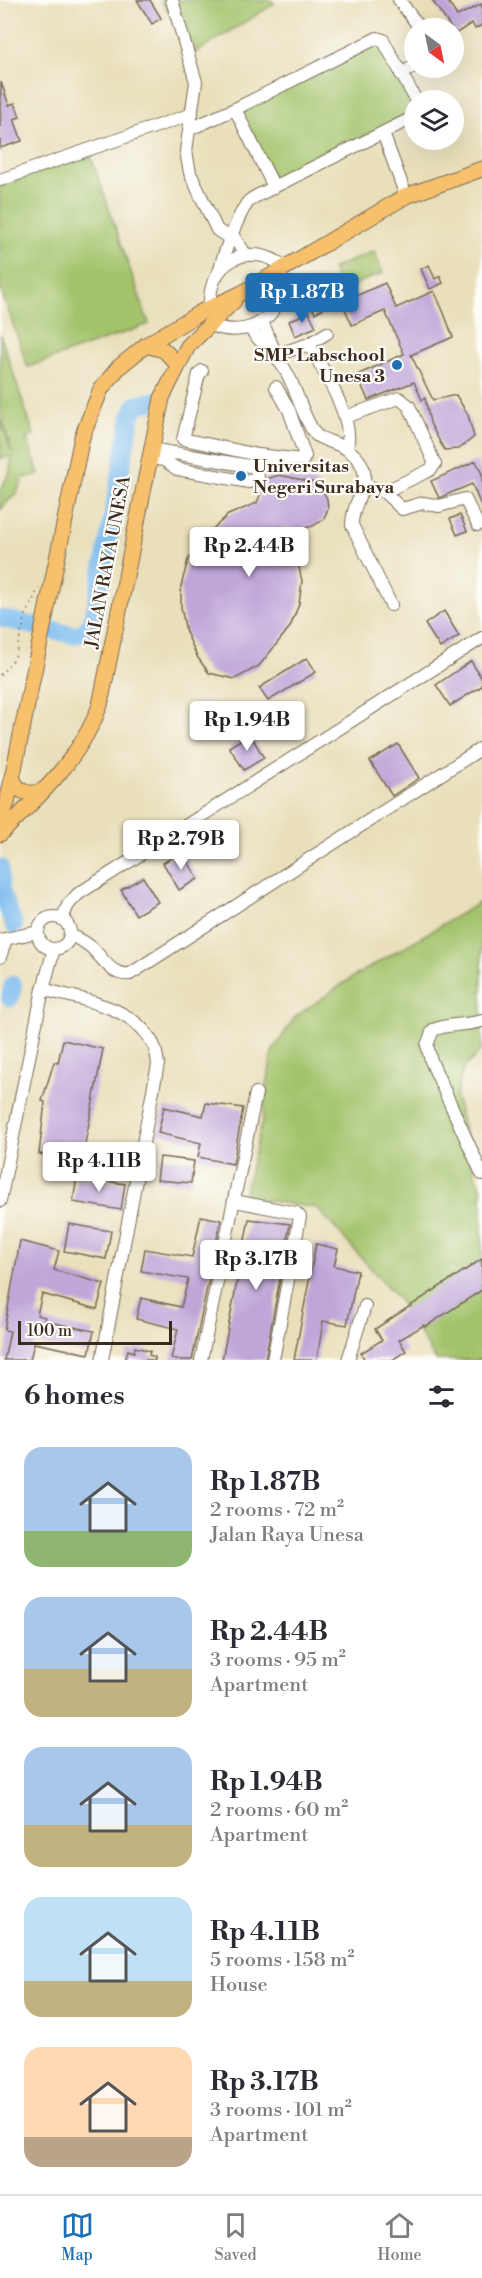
<!DOCTYPE html>
<html lang="en">
<head>
<meta charset="utf-8">
<style>
	body { margin:0; font-family:"Libre Bodoni",serif; background:#f7f7f7; color:#2b2b33; height:100vh; display:flex; flex-direction:column; font-size:22px; white-space:nowrap }
	* { box-sizing:border-box; margin:0 }
	p { font-size:20px; color:#7c7c81 }
	.icon { flex:none; width:33px; height:33px; fill:none; stroke:currentColor; stroke-width:2; stroke-linecap:round; stroke-linejoin:round }
	.map { position:relative; height:1360px; overflow:hidden }
	.panel { display:flex; flex-direction:column; background:#fff; flex:1 }
	.panel>* { flex:none }
	.needle { width:39px; rotate:147deg }
	.tools { position:absolute; left:404px; top:18px; display:grid; gap:12px }
	.tools a { display:grid; place-items:center; width:60px; height:60px; border-radius:50%; background:#fff; box-shadow:0 6px 24px #0002; font-size:30px }
	.scale { position:absolute; left:18px; bottom:15px; width:154px; box-sizing:border-box; padding-left:6px; border:3px solid #3b2a1e; border-top:0; font-size:16px; line-height:21px; white-space:nowrap; color:#3b2a1e; -webkit-text-stroke:4px #fdfcf7; paint-order:stroke }
	.price { position:absolute; translate:-50% -51px; padding:0 14px; border-radius:6px; background:#fff; color:#222; font-size:20px; line-height:39px; filter:drop-shadow(0 2px 3px #0008) }
	.price::after { content:''; position:absolute; left:50%; top:36px; width:18px; height:14px; margin-left:-9px; background:inherit; clip-path:polygon(0 0,100% 0,50% 100%) }
	.price.on { background:#1f6fb2; color:#fff }
	ul { padding:0; list-style:none }
	li { display:flex; align-items:center; gap:18px; height:150px; padding:0 24px }
	li span { display:grid; place-items:center; flex:none; width:168px; height:120px; border-radius:18px; color:#555 }
	li>.icon { margin-inline-start:auto }
	span .icon { width:72px; height:72px; fill:#fffc; stroke-width:1 }
	li b { font-size:26px }
	h2 { display:flex; justify-content:space-between; align-items:center; height:72px; padding:0 24px; font-size:26px }
	.tab-bar { display:flex; justify-content:space-around; align-items:center; height:84px; border-top:2px solid #e1e1e2; background:#fff; font-size:16px; color:#7c7c81 }
	.tab-bar a { display:grid; justify-items:center; gap:3px }
	.tab-bar .on { color:#1f6fb2 }
	.map>svg:first-child { display:block }
	.green { fill:#a3c36b; stroke:#6f7644; stroke-width:1.5 }
	.lines { fill:none; stroke-linecap:round; stroke-linejoin:round }
	.river { stroke:#7bbbef; stroke-width:18 }
	.building { fill:#bfa6d9 }
	.minor-casing { stroke:#786955; stroke-width:14 }
	.major-casing { stroke:#786955; stroke-width:17 }
	.path { stroke:#786955; stroke-width:1.5; stroke-dasharray:1.5 4.5; stroke-linecap:butt }
	.minor { stroke:#fff; stroke-width:12 }
	.major { stroke:#f7c06c; stroke-width:15 }
	.poi-dot { fill:#1f6fb2; stroke:#fdfcf7; stroke-width:2 }
	.labels { text-anchor:middle; dominant-baseline:central; stroke-width:4.5; stroke-linejoin:round; paint-order:stroke }
	.poi-label { font-size:18px; font-weight:bold; fill:#3b2a1e; stroke:#fdfcf7; text-anchor:end }
	.street-label { font-size:18px; fill:#3b2a1e; stroke:#fdfcf7 }
</style>
</head>
<body>
<div class="map">
<svg width="482" height="1360" viewBox="0 0 482 1360">
	<rect width="100%" height="100%" fill="#fdfcf7"/>
	<filter id="ink" filterUnits="userSpaceOnUse"><feTurbulence type="fractalNoise" baseFrequency=".0167" numOctaves="2"/><feDisplacementMap in="SourceGraphic" scale="12" xChannelSelector="R" yChannelSelector="G"/><feConvolveMatrix kernelMatrix="1 2 1 2 8 2 1 2 1" color-interpolation-filters="sRGB"/></filter>
	<filter id="wash" filterUnits="userSpaceOnUse"><feTurbulence type="fractalNoise" baseFrequency=".008" numOctaves="4" result="noise"/><feDisplacementMap in="SourceGraphic" scale="24" xChannelSelector="R" yChannelSelector="G"/><feGaussianBlur stdDeviation="1.35" result="paint"/><feColorMatrix in="noise" values="0 0 0 0 0 0 0 0 0 0 0 0 0 0 0 0 0 1.4 0 .05"/><feComposite in="paint" operator="in"/></filter>
	<g filter="url(#wash)">
		<rect width="100%" height="100%" fill="#e9dfba"/>
		<g class="green">
			<path d="M161,0h111l2,4 -79,49z"/>
			<path d="M378,41l36,70 -139,71 -35,-70z"/>
			<path d="M90,154l59,170 -121,43 -28,-80v-101z"/>
			<path d="M374,251l9,22 -42,17 -9,-21z"/>
			<path d="M0,334l34,101 -7,3 12,36 -13,4 -1,-3 -8,17 -17,18v-21l9,-14 3,-19 -12,3v-40l12,34 -12,-42z"/>
			<path d="M482,901v148l-19,20 -7,28 19,78 7,15v170h-46l-38,-61 -81,-91 -61,-9 -7,-2 -4,-6 17,-69 10,-70 23,-35 55,-38z"/>
		</g>
		<g class="lines">
			<g class="river">
				<path d="M0,618l74,17c17,-2 19,-20 23,-34l34,-185 5,-11 21,-5"/>
				<path d="M0,868l1,23 13,34"/>
				<path d="M10,998l3,-13"/>
			</g>
		</g>
		<g id="blocks">
			<g class="building">
				<path d="M137,0h13l11,18 -9,6z"/>
				<path d="M432,0h15l10,16 25,-12v21l-7,4 -3,-6 -17,11z"/>
				<path d="M1,82l8,23 6,-2 5,14 -6,2 8,22 -22,7z"/>
				<path d="M429,265l6,14 5,-3 3,7 -13,6 -9,-20z"/>
				<path d="M385,283l11,25 38,-17 10,22 9,24 -42,18 22,45 23,-5 12,20 6,22 -15,12 -14,1 -4,-6 -11,-21 -5,-25 -3,2 -8,-18 -46,18 -11,-25 47,-21 -19,-43 -33,14 -10,-23z"/>
				<path d="M333,295l3,7 -21,11 -4,-8z"/>
				<path d="M309,312l7,15 -21,9 -6,-15z"/>
				<path d="M476,461l6,13v34l-10,-24 -33,14 -8,-17z"/>
				<path d="M279,475l34,7 9,7 5,10 1,10 -5,11 -10,6 -13,3 -19,-2 15,28 6,26 -3,23 -9,23 -31,39 -24,13 -26,-6 -11,-15 -12,-26 -5,-25v-21l7,-26 14,-21 26,-24 29,-12 9,-24z"/>
				<path d="M460,515l7,16 -10,4 -7,-16z"/>
				<path d="M444,611l15,25 -19,12 -15,-24z"/>
				<path d="M307,658l9,14 -48,29 -9,-13z"/>
				<path d="M471,661l11,18v7l-32,20 -14,-21z"/>
				<path d="M250,734l14,24 -20,12 -15,-23z"/>
				<path d="M398,744l21,34 -27,18 -22,-35z"/>
				<path d="M182,851l16,28 -19,11 -16,-27z"/>
				<path d="M143,877l15,25 -22,13 -15,-25z"/>
				<path d="M63,1040l40,9 -21,111 -43,-6 6,-52 -3,-1 12,-39 4,1z"/>
				<path d="M206,1103l37,5 -10,56 -35,-7 3,-14 -43,-10 6,-26 39,9z"/>
				<path d="M160,1157l34,4 -3,22 -34,-3z"/>
				<path d="M77,1177l48,7 -4,26 -48,-8z"/>
				<path d="M201,1216l20,4 -29,140h-15l-6,-1 7,-30 -42,-10 5,-21 40,9 7,-28 -47,-8 4,-22 47,8z"/>
				<path d="M249,1219l41,5 -25,136h-43z"/>
				<path d="M69,1224l42,7 -5,28 -42,-8z"/>
				<path d="M20,1241l39,10 -5,19 50,14 -7,25 -55,-15 -5,21 8,2 -1,4 50,10 -5,23 -55,-11 -4,17h-26l6,-29 -6,-1z"/>
				<path d="M316,1244l22,5 -4,17 24,5 -11,54 -24,-4 -6,39h-23z"/>
				<path d="M482,1259v31l-57,37 -1,-2 -25,15 7,11 -14,9h-27l-4,-7 21,-13 -7,-11z"/>
				<path d="M135,1347l15,4 -1,4 6,2v3h-30l3,-10 6,2z"/>
			</g>
		</g>
	</g>
	<g filter="url(#ink)">
		<use href="#blocks" fill-opacity="0" stroke="#786955" stroke-width="1.5"/>
		<g class="lines">
			<defs>
				<g id="minor">
					<path d="M172,0l24,82 -10,69 4,22 27,57 6,4 10,2 13,19"/>
					<path d="M399,0l21,28"/>
					<path d="M401,74l13,-8"/>
					<path d="M414,117l-140,70 -39,-78 142,-71 6,2 33,60"/>
					<path d="M190,129l45,-20"/>
					<path d="M383,133l23,63"/>
					<path d="M0,180l192,-66"/>
					<path d="M220,270c2,-13 20,-60 29,-69 7,-6 17,-9 25,-14"/>
					<path d="M210,307c-3,-45 39,-68 75,-40"/>
					<path d="M262,321l14,34 33,-11 18,-11"/>
					<path d="M208,324c41,18 81,-8 72,-55"/>
					<path d="M250,328c10,16 25,24 34,40 13,20 17,46 31,66 9,8 23,8 33,16 35,25 3,48 4,75l39,80"/>
					<path d="M309,344c14,27 46,75 38,104"/>
					<path d="M202,371l-3,3 -16,65 75,16 45,5 2,-4 -16,-46 -13,-23"/>
					<path d="M345,417l54,-19 10,8 26,58 -5,6 -46,22"/>
					<path d="M151,449l104,18"/>
					<path d="M149,458l15,2 13,9 72,13 9,-6 -3,-9 3,-12"/>
					<path d="M365,485l19,7 18,17 21,-6 16,3 26,-7 13,26"/>
					<circle cx="54" cy="933" r="16"/>
					<path d="M62,919l6,-14 10,-11 404,-256"/>
					<path d="M70,935c7,3 15,7 21,12 13,12 20,29 39,27l352,-226"/>
					<path d="M0,940l38,-8"/>
					<path d="M0,957l6,-18"/>
					<path d="M43,989c37,11 89,16 109,53 4,6 5,15 6,22l-56,296"/>
					<path d="M482,1021c-17,5 -33,2 -49,9l-6,15 4,16 51,113"/>
					<path d="M0,1201l43,-212 11,-40"/>
					<path d="M235,1201l61,12 4,4 -27,143"/>
					<path d="M201,1360l55,-267"/>
					<path d="M348,1360l17,-54"/>
				</g>
				<g id="major">
					<path d="M146,345l18,5 13,14"/>
					<path d="M12,777c5,15 17,20 31,13"/>
					<path d="M0,821l7,-18 75,-366 19,-48 18,-22 27,-22 55,-33 41,-19 164,-97 76,-27"/>
					<path d="M0,834c39,-37 82,-78 100,-129l62,-307 26,-52 46,-45"/>
				</g>
			</defs>
			<use href="#minor" class="minor-casing"/>
			<use href="#major" class="major-casing"/>
			<path class="path" d="M0,675l15,-18 11,-42 13,-28"/>
			<use href="#minor" class="minor"/>
			<use href="#major" class="major"/>
		</g>
	</g>
	<g class="poi-dot">
		<circle cx="397" cy="365" r="6"/>
		<circle cx="241" cy="476" r="6"/>
	</g>
	<g class="labels">
		<g class="poi-label">
			<text x="385" y="355">SMP Labschool<tspan x="385" dy="21">Unesa 3</tspan></text>
			<text x="253" y="466" text-anchor="start">Universitas<tspan x="253" dy="21">Negeri Surabaya</tspan></text>
		</g>
		<g class="street-label">
			<text transform="translate(108 562) rotate(-79)">JALAN RAYA UNESA</text>
		</g>
	</g>
</svg>
<div class="tools">
<a><svg class="needle" viewBox="-14 -14 28 28"><path d="M0-13l5 13h-10z" fill="#e53935"/><path d="M0 13l5-13h-10z" fill="#7c7c81"/></svg></a>
<a><svg class="icon" aria-label="layers" viewBox="0 0 24 24"><path d="M12 4l9 5-9 5-9-5zM3 14l9 5 9-5"/></svg></a>
</div>
<div class="scale">100 m</div>
<b class="price on" style="left:302px;top:324px">Rp 1.87B</b>
<b class="price" style="left:249px;top:578px">Rp 2.44B</b>
<b class="price" style="left:247px;top:752px">Rp 1.94B</b>
<b class="price" style="left:181px;top:871px">Rp 2.79B</b>
<b class="price" style="left:99px;top:1193px">Rp 4.11B</b>
<b class="price" style="left:256px;top:1291px">Rp 3.17B</b>
</div>
<section class="panel">
<h2>6 homes<svg class="icon" aria-label="filters" viewBox="0 0 24 24"><path d="M4 7h16M4 17h16"/><circle cx="9" cy="7" r="2"/><circle cx="15" cy="17" r="2"/></svg></h2>
<ul>
<li><span style="background:linear-gradient(#a9c7e8 70%,#8fb573 0)"><svg class="icon" aria-label="home" viewBox="0 0 24 24"><path d="M3 11l9-7 9 7M6 9v11h12V9"/></svg></span><div><b>Rp 1.87B</b><p>2 rooms · 72 m²</p><p>Jalan Raya Unesa</p></div></li>
<li><span style="background:linear-gradient(#a9c7e8 60%,#c2b280 0)"><svg class="icon" aria-label="home" viewBox="0 0 24 24"><path d="M3 11l9-7 9 7M6 9v11h12V9"/></svg></span><div><b>Rp 2.44B</b><p>3 rooms · 95 m²</p><p>Apartment</p></div></li>
<li><span style="background:linear-gradient(#a9c7e8 65%,#c2b280 0)"><svg class="icon" aria-label="home" viewBox="0 0 24 24"><path d="M3 11l9-7 9 7M6 9v11h12V9"/></svg></span><div><b>Rp 1.94B</b><p>2 rooms · 60 m²</p><p>Apartment</p></div></li>
<li><span style="background:linear-gradient(#bfe0f5 70%,#c2b280 0)"><svg class="icon" aria-label="home" viewBox="0 0 24 24"><path d="M3 11l9-7 9 7M6 9v11h12V9"/></svg></span><div><b>Rp 4.11B</b><p>5 rooms · 158 m²</p><p>House</p></div></li>
<li><span style="background:linear-gradient(#ffd9b3 75%,#b9a48a 0)"><svg class="icon" aria-label="home" viewBox="0 0 24 24"><path d="M3 11l9-7 9 7M6 9v11h12V9"/></svg></span><div><b>Rp 3.17B</b><p>3 rooms · 101 m²</p><p>Apartment</p></div></li>
</ul>
</section>
<nav class="tab-bar">
<a class="on"><svg class="icon" aria-label="map" viewBox="0 0 24 24"><path d="M3 6l6-2 6 2 6-2v14l-6 2-6-2-6 2zM9 4v14M15 6v14"/></svg>Map</a>
<a><svg class="icon" aria-label="saved" viewBox="0 0 24 24"><path d="M7 4h10v16l-5-4-5 4z"/></svg>Saved</a>
<a><svg class="icon" aria-label="home" viewBox="0 0 24 24"><path d="M3 11l9-7 9 7M6 9v11h12V9"/></svg>Home</a>
</nav>
</body>
</html>
